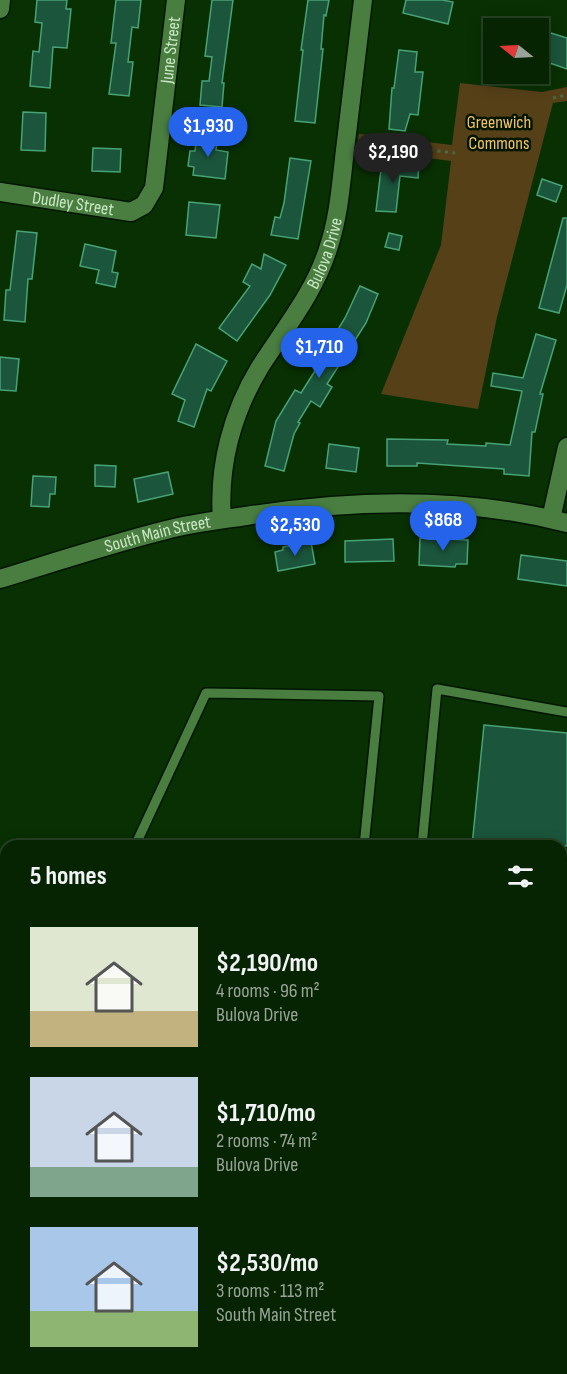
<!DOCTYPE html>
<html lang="en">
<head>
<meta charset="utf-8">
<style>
	body { margin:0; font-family:"Sofia Sans Condensed",sans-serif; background:#143011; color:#f1f3f6; height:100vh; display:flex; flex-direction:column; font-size:22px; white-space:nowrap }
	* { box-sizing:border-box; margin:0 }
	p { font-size:20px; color:#98a499 }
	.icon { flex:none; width:33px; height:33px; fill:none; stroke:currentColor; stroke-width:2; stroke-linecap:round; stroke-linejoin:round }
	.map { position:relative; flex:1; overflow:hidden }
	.panel { position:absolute; left:0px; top:840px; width:567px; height:534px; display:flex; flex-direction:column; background:#062402; border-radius:18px 18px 0 0; box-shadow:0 3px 15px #0003,0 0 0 2px #274124 }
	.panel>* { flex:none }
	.needle { width:39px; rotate:288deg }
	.controls { position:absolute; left:483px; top:18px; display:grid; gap:12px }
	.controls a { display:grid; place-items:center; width:66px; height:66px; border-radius:0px; background:#062402; box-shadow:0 3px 15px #0003,0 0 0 2px #274124; font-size:30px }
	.price { position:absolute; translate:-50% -51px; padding:0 14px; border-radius:21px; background:#2563eb; color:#fff; font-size:20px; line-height:39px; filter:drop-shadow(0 2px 3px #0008) }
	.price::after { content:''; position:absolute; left:50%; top:36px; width:18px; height:14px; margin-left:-9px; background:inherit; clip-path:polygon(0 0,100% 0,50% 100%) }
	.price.selected { background:#222; color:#fff }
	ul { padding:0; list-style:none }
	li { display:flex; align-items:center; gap:18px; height:150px; padding:0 30px }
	li span { display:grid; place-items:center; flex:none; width:168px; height:120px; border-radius:0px; color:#555 }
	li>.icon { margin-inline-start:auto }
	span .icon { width:72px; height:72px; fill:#fffc; stroke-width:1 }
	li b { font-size:26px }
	h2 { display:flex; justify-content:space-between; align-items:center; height:72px; padding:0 30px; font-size:26px }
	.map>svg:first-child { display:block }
	.green { fill:#564018 }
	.building { fill:#1b553b; stroke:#48a278; stroke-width:1.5 }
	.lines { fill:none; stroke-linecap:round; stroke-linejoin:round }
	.lane-casing { stroke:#001600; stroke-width:12 }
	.street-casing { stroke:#001600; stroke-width:21 }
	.secondary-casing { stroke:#001600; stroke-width:21 }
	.path { stroke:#486c42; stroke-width:3; stroke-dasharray:3 4.5; stroke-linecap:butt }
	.lane { stroke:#497e40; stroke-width:9 }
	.street { stroke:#497e40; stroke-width:18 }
	.secondary { stroke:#497e40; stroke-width:18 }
	.labels { text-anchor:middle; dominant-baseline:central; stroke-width:5; stroke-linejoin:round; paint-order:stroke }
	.street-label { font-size:18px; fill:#cce8c7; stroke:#021501 }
	.park-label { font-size:18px; fill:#f6c368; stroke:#021501 }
</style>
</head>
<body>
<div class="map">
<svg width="567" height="1374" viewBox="0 0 567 1374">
	<rect width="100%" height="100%" fill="#083002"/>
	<path class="green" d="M460,83l82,9 25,-5v14l-14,2 -56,214 -19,92 -97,-15 60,-149 10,-84 -94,-12 2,-15 93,11z"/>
	<g class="building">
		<path d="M37,0h30l-1,9h5l-4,39 -14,-1 -3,41 -20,-2 3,-35 6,1 3,-29 -7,-1z"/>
		<path d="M116,0h25l-3,28 -6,-1 -4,35h5l-4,34 -20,-2 7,-51h-5z"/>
		<path d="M212,0h21l-11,83h2l-2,24 -22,-2 2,-24h7l3,-24 -7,-1z"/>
		<path d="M308,0h21l-3,16 -2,-1 -3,34h2l-8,74 -20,-2 8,-71h-2z"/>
		<path d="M406,0h36l11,2 -5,22 -45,-11z"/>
		<path d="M538,29l29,9v31l-29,-10z"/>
		<path d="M399,50l18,2 -2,20h8l-5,43 -8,-1 -5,17 -16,-2 3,-41h2z"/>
		<path d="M23,112l23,1 -1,38 -24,-1z"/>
		<path d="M197,134l21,3 -2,13 12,2 -3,27 -32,-4 1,-8 -6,-1 2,-15h5z"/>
		<path d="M93,148l28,1 -1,23 -28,-1z"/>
		<path d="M290,158l21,3 -13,78 -27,-4 4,-18 5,1 4,-15z"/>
		<path d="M382,161l37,4 -1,13 -18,-2 -4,36 -20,-1z"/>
		<path d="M542,179l20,7 -6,16 -19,-7z"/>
		<path d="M189,202l31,3 -4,33 -30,-3z"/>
		<path d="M563,218h4v67l-8,28 -20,-5z"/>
		<path d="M17,231l20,2 -5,46h-4l-3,43 -21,-2 2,-30h4z"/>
		<path d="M389,233l13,3 -3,14 -14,-3z"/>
		<path d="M85,244l31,7 -4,21 6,1 -3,14 -19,-4 3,-13 -19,-4z"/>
		<path d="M264,254l22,11 -16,30 -33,46 -18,-13 31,-42 -7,-4 9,-18 9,5z"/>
		<path d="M360,286l18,8 -12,29 -39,61 5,3 -12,20 -9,-6 -13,21 2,1 -6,11 -10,37 -19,-5 11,-45 19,-31 6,3 24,-38 -2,-1 22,-36z"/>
		<path d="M536,334l20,6 -16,54h3l-8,38h-3l-3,44 -25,-2v-5l-87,-6v3h-30v-27l61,1 -1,4 39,2v-3l24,2 12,-54 -31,-5 2,-13 30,5z"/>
		<path d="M196,344l31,17 -16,30 -4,-2 -13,38 -16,-6 7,-21 -13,-6z"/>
		<path d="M0,357l19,2 -3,32 -16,-1z"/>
		<path d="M329,444l30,4 -3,24 -30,-4z"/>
		<path d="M95,465l21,1 -1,21 -20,-1z"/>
		<path d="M168,472l5,22 -35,8 -4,-23z"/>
		<path d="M33,476l23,1 -1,17h-5l-1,13 -18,-1z"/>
		<path d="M420,538l48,2 -1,24h-11l-1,3 -36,-2z"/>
		<path d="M393,539l1,22 -49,1v-21z"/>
		<path d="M311,542l4,22 -37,7 -3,-19 8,-2v-3z"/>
		<path d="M521,555l46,6v25l-49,-7z"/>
		<path d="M484,725l83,8v113h-95z"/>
	</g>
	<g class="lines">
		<defs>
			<g id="lane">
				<path d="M135,846l71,-153 173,3 -15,150"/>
				<path d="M326,846l39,-3"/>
				<path d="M422,846l15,-157 130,23"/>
				<path d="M561,949l6,1"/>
				<path d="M1,1038l5,33"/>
				<path d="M561,1191l6,-2"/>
				<path d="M279,1374l1,-6"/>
			</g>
			<g id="street">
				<path d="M0,9l1,-9"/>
				<path id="s1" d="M0,192l131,20 13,-7 10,-17 22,-188"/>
				<path id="s2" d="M222,519c-4,-53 10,-106 38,-152 25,-39 54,-74 68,-118 11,-32 13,-66 17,-99 6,-50 12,-100 18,-150"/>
				<path d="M551,519l16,-72"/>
				<path d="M561,1008l6,1"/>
				<path d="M0,1040l6,-1"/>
			</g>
			<g id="secondary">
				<path id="s3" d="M0,579c55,-17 110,-35 166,-49 26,-7 54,-10 80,-14 107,-17 216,-20 321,7"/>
			</g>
		</defs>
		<use href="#lane" class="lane-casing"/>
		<use href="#street" class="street-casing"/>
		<use href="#secondary" class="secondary-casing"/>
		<g class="path">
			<path d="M553,98l14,-3"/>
			<path d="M363,142l92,11"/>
		</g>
		<use href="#lane" class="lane"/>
		<use href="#street" class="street"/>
		<use href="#secondary" class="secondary"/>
	</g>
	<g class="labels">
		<g class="street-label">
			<text stroke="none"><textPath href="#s1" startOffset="306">June Street</textPath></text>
			<text stroke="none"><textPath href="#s1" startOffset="74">Dudley Street</textPath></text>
			<text stroke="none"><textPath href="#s2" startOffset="291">Bulova Drive</textPath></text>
			<text stroke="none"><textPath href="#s3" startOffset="164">South Main Street</textPath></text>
		</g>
		<g class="park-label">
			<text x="499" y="122">Greenwich<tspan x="499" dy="21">Commons</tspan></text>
		</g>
	</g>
</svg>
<div class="controls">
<a><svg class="needle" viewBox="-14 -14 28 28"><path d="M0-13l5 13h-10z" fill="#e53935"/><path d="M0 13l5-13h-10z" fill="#98a499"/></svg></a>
</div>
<b class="price" style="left:208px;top:158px">$1,930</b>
<b class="price selected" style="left:393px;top:184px">$2,190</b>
<b class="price" style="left:319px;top:379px">$1,710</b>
<b class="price" style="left:443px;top:552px">$868</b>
<b class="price" style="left:295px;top:557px">$2,530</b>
<section class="panel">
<h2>5 homes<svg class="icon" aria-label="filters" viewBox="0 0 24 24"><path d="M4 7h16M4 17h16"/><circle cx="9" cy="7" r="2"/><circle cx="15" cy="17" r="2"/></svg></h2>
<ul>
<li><span style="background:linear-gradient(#dfe7d0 70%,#c2b280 0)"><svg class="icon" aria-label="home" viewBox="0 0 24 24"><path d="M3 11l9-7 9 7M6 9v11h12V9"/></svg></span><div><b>$2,190/mo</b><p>4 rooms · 96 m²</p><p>Bulova Drive</p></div></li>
<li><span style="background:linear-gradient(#c9d6e8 75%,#7fa58c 0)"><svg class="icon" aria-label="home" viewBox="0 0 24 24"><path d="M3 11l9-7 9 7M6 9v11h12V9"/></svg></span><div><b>$1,710/mo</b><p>2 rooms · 74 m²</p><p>Bulova Drive</p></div></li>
<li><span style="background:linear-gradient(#a9c7e8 70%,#8fb573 0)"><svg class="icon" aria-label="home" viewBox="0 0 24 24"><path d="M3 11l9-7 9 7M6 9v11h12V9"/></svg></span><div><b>$2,530/mo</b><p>3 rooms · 113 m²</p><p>South Main Street</p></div></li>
</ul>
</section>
</div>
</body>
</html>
